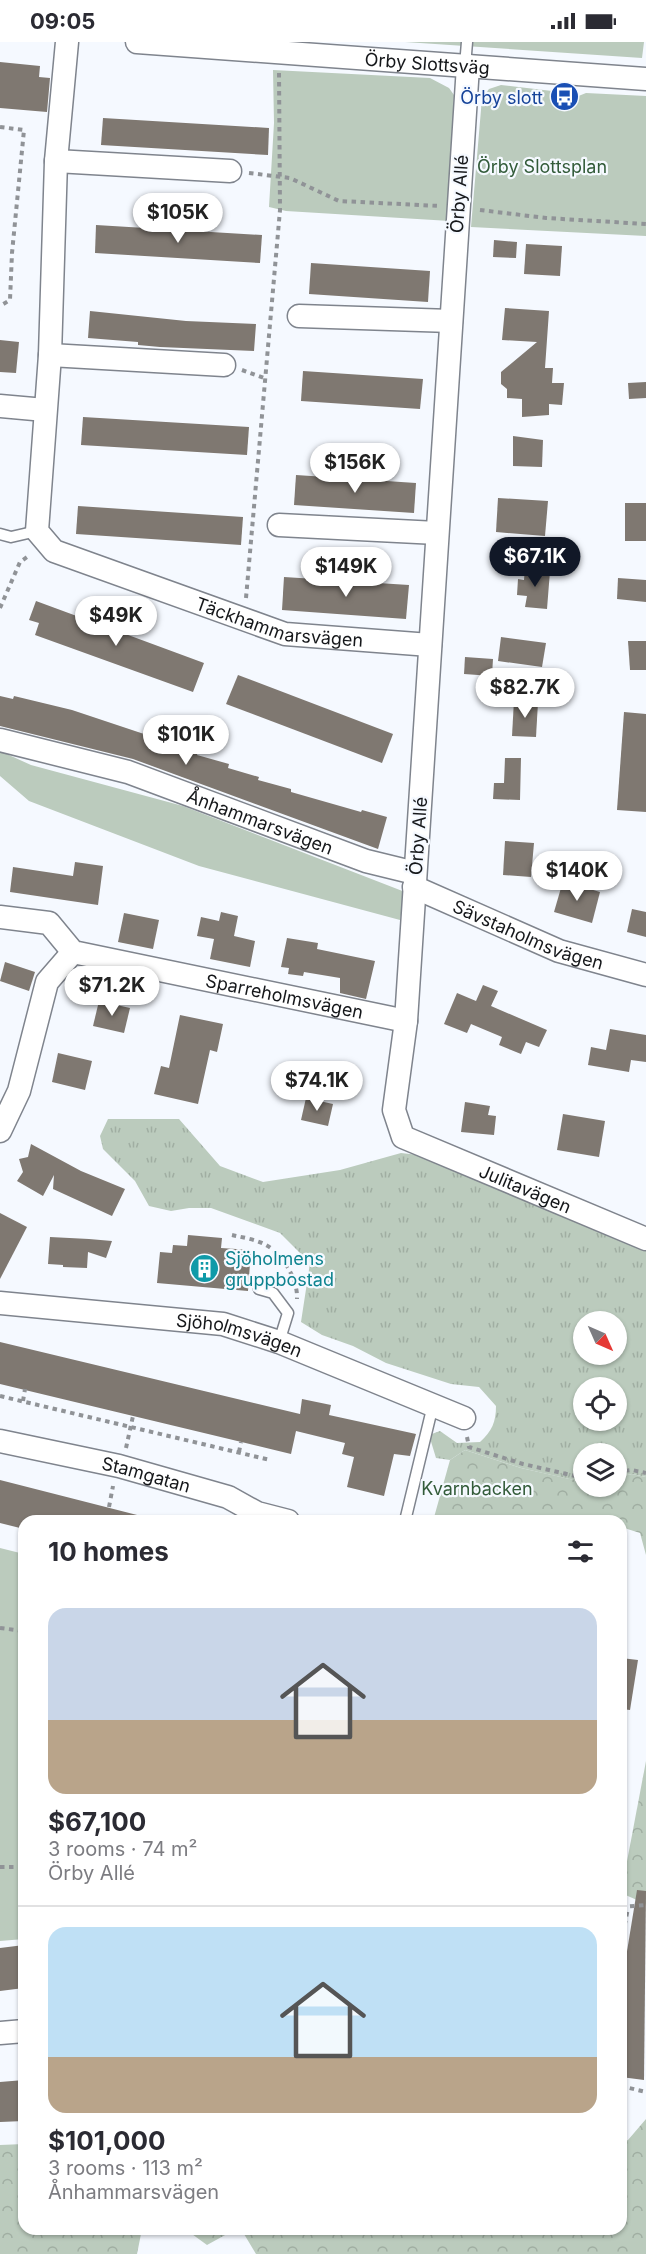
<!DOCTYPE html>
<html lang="en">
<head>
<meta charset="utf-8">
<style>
	body { margin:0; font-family:Inter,sans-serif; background:#f2f2f3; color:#2b2b33; height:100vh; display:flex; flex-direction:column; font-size:22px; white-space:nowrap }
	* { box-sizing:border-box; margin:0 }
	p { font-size:20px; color:#7c7c81 }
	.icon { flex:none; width:33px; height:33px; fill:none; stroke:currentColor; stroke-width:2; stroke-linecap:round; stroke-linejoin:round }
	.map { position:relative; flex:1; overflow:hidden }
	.details { position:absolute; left:18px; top:1473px; width:609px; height:720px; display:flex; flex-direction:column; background:#fff; border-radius:18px; box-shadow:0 2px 4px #0004 }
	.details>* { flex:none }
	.needle { width:39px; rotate:135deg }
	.tools { position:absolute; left:573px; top:1269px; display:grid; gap:12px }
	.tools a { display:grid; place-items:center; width:54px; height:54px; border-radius:50%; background:#fff; box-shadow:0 2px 4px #0004; font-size:30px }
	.price { position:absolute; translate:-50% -51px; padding:0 14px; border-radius:21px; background:#fff; color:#222; font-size:20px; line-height:39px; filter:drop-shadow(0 2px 3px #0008) }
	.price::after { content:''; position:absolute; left:50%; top:36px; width:18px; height:14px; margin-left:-9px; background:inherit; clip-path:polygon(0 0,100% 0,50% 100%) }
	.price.active { background:#111827; color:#fff }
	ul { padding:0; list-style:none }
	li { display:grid; align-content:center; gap:12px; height:318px; padding:0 30px }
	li+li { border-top:2px solid #e1e1e2 }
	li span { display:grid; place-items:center; height:186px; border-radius:18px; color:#555 }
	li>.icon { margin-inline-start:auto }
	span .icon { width:108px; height:108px; fill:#fffc; stroke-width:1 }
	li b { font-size:26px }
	h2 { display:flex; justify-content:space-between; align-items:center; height:72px; padding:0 30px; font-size:26px }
	.status { display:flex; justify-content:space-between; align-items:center; height:42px; padding:0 30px; background:#fff; direction:ltr }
	.status svg { height:16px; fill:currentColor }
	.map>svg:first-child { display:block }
	.grass { fill:url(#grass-tufts); fill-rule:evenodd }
	.forest { fill:url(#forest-crowns) }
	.park { fill:#bbcbbd }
	.building { fill:#7f7871 }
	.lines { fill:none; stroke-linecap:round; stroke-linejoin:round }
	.lane-casing { stroke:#7f848d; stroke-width:13 }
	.street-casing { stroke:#7f848d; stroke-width:25 }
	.path { stroke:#909397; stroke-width:4; stroke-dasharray:4.5 4.5; stroke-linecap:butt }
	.lane { stroke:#fff; stroke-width:10 }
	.street { stroke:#fff; stroke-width:22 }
	.labels { text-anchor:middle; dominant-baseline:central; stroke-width:4.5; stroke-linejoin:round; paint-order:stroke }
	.street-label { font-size:18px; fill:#15171a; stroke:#f5f9ff }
	.transit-label { font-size:18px; fill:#164399; stroke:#f5f9ff; text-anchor:end }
	.park-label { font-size:18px; fill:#325b39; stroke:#f5f9ff }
	.culture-label { font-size:18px; fill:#0d838f; stroke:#f5f9ff; text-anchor:start }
</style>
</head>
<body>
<div class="status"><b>09:05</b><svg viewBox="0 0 49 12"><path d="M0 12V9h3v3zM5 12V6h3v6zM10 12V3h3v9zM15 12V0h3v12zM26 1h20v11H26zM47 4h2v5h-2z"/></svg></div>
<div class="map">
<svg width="646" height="2212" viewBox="0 0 646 2212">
	<defs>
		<pattern id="grass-tufts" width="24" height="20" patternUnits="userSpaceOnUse" patternTransform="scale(1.5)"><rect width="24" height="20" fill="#bbcbbd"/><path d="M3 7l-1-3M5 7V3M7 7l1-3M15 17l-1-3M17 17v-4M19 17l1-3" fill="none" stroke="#a0aea2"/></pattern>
		<pattern id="forest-crowns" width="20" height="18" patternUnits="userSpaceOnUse" patternTransform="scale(1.5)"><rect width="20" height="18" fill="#bbcbbd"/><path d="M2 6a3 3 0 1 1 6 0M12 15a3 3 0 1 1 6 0" fill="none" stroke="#a0aea2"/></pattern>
	</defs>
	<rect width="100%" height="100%" fill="#f5f9ff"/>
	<path class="grass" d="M108,1077h71l41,47 43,16 77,-12 61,-17 26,3 219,92v229l-14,-3 -15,3 -1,-23h-32l-2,28 -61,-14 -56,-18 -15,10 -14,-2 -7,-23 11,-4 17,12 23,-1c12,-11 16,-20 16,-36l-17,-19 -28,-3 -65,-21 -33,-17 -31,-11 -21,-13 9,-59 -30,-30 -69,-25h-22l-18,3 -22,-5 -14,-25 -32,-32 -3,-13zM584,1280h32v32h-32zM584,1346h32v32h-32z"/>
	<g class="forest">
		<path d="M465,1408l56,18 62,14 1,4h32l1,-9 15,-3 14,3v78l-6,-22 -19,-6v-6h-188l17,-61z"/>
		<path d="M646,1719v143l-25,-11z"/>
		<path d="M646,2077v135h-390l-15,-25h380v-87l7,-2z"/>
		<path d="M24,2102v85h118l-5,25h-137v-109z"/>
		<path d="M185,2187h51l-29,16z"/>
	</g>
	<g class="park">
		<path d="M405,0h239l-2,16z"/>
		<path d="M273,28l157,8 19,10 5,7 -4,126 -164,-10 -17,-4 5,-84z"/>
		<path d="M501,43l51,6 5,5v7l17,2 2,-8 10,-4 60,3v140l-175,-9 11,-129 7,-9z"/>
		<path d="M0,709l31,14 152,41 222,86 -5,28 -201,-54 -170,-65 -29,-25z"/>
		<path d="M0,1506l24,6v385l-24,2z"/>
	</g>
	<g class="building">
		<path d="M0,20l40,4 -1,11 11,1 -3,34 -47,-4z"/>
		<path d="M103,76l166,10 -1,27 -167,-10z"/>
		<path d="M96,183l166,10 -2,28 -165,-10z"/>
		<path d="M494,198l23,2 -1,16 -23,-1z"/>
		<path d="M526,202l36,2 -2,30 -36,-2z"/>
		<path d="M311,221l119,8 -2,31 -119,-8z"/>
		<path d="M505,266l44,3 -4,57h8l-1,15h12l-2,22 -13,-1v11l-27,2v-18l-15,-1v-9l-6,-5v-12l36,-30 -35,-2z"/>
		<path d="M90,269l96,10 70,3 -2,27 -94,-4 -22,-2v-3l-50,-4z"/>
		<path d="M0,298l19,2 -3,31 -16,-1z"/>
		<path d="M303,329l120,8 -3,30 -119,-8z"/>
		<path d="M646,340v16l-17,1 -1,-16z"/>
		<path d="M83,375l166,10 -2,28 -166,-10z"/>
		<path d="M513,394l30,4 -1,27 -29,-1z"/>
		<path d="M296,433l120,8 -2,30 -120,-8z"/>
		<path d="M498,456l50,3 -3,35 -49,-4z"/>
		<rect x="625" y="461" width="21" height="38"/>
		<path d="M78,464l165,11 -2,28 -165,-11z"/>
		<path d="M525,526l25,3 -3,38 -22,-2 2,-11 -10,-1 1,-16 6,1z"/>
		<path d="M284,535l125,8 -3,34 -124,-9z"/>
		<path d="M618,536l28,2v22l-29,-3z"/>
		<path d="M36,559l168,62 -11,29 -158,-57 4,-12 -10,-3z"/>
		<path d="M501,595l45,6 -4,24 -44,-6z"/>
		<path d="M628,599h18v29h-16z"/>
		<path d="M465,615l28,2 -1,17 -28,-2z"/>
		<path d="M238,633l155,59 -11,29 -156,-59z"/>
		<path d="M0,654l13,3 1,-3 58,14 126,42 -1,3 32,9 -1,4 31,9 -1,3 33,9v3l70,20 1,-2 25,7 -9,32 -245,-90 -133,-33z"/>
		<path d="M514,658l24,2 -2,35 -24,-1z"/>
		<path d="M624,670l22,2v98l-29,-2z"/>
		<path d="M505,716h16l-1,42 -27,-1 1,-16h10z"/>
		<path d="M505,799l29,2 -3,34 -28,-2z"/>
		<path d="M75,820l28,4 -5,39 -88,-13 3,-25 60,9z"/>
		<path d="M563,839l37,11 -8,31 -38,-11z"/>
		<path d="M632,867l14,3v25l-19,-5z"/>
		<path d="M221,870l17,4 -4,20 21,5 -5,26 -40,-8 4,-20 -17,-3 4,-19 18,4z"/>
		<path d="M124,871l35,7 -6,29 -35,-7z"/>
		<path d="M287,896l31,5 -1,6 58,12 -9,38 -26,-6v-15l-36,-6 -1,4 -15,-2 1,-6 -8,-1z"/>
		<path d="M5,920l30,10 -6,19 -29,-10z"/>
		<path d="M483,943l15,6 -7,15 56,24 -8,17 -13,-5 -5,12 -22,-9 3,-8 -31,-13 -4,9 -23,-9 13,-31 19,8z"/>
		<path d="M99,959l31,7 -6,25 -31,-7z"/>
		<path d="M180,973l43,9 -6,28 -7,-2 -12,54 -44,-10 7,-28 8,2z"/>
		<path d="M610,987l36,6v27l-15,-2 -2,12 -41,-7 3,-18 15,3z"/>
		<path d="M58,1011l34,8 -7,29 -33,-8z"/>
		<path d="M306,1056l27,6 -5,22 -27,-6z"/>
		<path d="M465,1060l25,4 -2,9 8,1 -2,19 -33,-3z"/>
		<path d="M563,1072l42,7 -6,36 -42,-7z"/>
		<path d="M31,1102l50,27 44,18 -13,27 -59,-27 1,-14 -11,21 -26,-15 6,-9 -4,-13 9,-2z"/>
		<path d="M0,1171l27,14 -27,52z"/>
		<path d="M188,1193l34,3 -1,10 30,2 -3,41 -91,-8 3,-31 12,1 1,-8 14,1z"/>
		<path d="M50,1195l39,2 23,2 -6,17 -18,-6 -1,16 -24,-1v-2l-15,-1z"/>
		<path d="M0,1300l300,72 2,-15 29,6 -2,10 87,19 -6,22 -16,-2 -10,42 -37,-9 7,-30 -12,-3 3,-11 -49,-12 -5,23 -291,-70z"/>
		<path d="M0,1438l141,36v5h-117v8l-24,-6z"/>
		<path d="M621,1616l17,2 -8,50 -9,-1z"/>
		<path d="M637,1848l9,1 -2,189 -23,-3v-89z"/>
		<path d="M24,1903v43l-24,3v-43z"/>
		<path d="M24,2038v41l-24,1v-40z"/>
	</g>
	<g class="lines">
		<defs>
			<g id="lane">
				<path d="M465,24l2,-24"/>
				<path d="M0,492l11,3 26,-6"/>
				<path d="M259,1247l14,4 15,20 -9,29"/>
				<path d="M405,1479l28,-116"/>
			</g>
			<g id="street">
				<path id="s1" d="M67,0l-11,119 -6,194 -13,176 17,20 231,83 145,11"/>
				<path id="s2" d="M137,0l509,37"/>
				<path id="s3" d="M468,24l-62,955 -12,89 9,27 243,102"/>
				<path d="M56,119l174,10"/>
				<path d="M299,274l152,5"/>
				<path d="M50,313l174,10"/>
				<path d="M0,364l45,4"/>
				<path d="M279,483l158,8"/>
				<path id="s4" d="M0,698l128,32 238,89 49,12"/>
				<path id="s5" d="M414,845l145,64 87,24"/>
				<path id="s6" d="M0,875l49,6 24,29 333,69"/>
				<path d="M0,1089l19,-40 28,-109 26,-30"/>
				<path id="s7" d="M0,1261l223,21 56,18 185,76"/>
				<path id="s8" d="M0,1399l119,25 109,31 29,16 31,8"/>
				<path d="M0,1991l24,-2"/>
			</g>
		</defs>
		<use href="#lane" class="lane-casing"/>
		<use href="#street" class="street-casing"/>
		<g class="path">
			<path d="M0,85l24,3 -12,123 -2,47 -10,6"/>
			<path d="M249,131l41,5 49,23 101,5"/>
			<path d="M480,168l66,8 100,6"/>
			<path d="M242,328l22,8"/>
			<path d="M246,556l34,-388 -1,-137"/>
			<path d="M0,566l20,-46 10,-7"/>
			<path d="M232,1193c13,3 29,5 40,14 14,11 26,33 25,50"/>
			<path d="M0,1354l270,64"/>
			<path d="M23,1359l2,-12"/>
			<path d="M467,1395l2,10 54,17 61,14"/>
			<path d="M126,1406l7,-32"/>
			<path d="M239,1410l2,-10"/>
			<path d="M616,1430l16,-2 14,3"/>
			<path d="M109,1465l4,-21"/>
			<path d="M0,1586l24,3"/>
			<path d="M0,1825h24"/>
			<path d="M621,1865l25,-2"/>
			<path d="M623,1892l5,-26"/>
			<path d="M621,1906l1,-6"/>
			<path d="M621,2044l25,6"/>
		</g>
		<use href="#lane" class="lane"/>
		<use href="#street" class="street"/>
	</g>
	<defs>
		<symbol id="bus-disc" viewBox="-11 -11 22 22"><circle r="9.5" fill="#1a4fb4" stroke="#f5f9ff"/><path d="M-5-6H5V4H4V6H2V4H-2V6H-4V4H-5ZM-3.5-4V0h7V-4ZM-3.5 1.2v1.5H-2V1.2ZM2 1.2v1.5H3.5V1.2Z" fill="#fff"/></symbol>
		<symbol id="building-disc" viewBox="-11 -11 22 22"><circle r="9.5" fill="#0f9aa8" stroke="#f5f9ff"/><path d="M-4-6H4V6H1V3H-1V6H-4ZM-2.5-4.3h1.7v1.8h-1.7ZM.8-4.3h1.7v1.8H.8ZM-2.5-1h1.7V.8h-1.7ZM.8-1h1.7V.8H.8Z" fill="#fff"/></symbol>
	</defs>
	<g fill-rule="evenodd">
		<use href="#bus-disc" x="548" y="38" width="33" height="33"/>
		<use href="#building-disc" x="188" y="1210" width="33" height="33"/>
	</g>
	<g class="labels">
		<g class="street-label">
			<text stroke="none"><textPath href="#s2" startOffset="291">Örby Slottsväg</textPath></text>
			<text transform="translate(459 152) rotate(-86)">Örby Allé</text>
			<text stroke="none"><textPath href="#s1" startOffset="754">Täckhammarsvägen</textPath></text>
			<text stroke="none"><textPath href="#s4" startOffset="273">Ånhammarsvägen</textPath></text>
			<text transform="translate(418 794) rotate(-86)">Örby Allé</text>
			<text stroke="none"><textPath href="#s5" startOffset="124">Sävstaholmsvägen</textPath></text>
			<text stroke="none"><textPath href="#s6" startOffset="303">Sparreholmsvägen</textPath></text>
			<text stroke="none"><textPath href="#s3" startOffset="1208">Julitavägen</textPath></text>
			<text stroke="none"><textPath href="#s7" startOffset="242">Sjöholmsvägen</textPath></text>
			<text stroke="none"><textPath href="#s8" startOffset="150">Stamgatan</textPath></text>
		</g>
		<g class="transit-label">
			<text x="543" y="55">Örby slott</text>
		</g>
		<g class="park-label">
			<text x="542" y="124">Örby Slottsplan</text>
			<text x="477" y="1446">Kvarnbacken</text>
		</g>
		<g class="culture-label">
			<text x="225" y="1216">Sjöholmens<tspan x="225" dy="21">gruppbostad</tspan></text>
		</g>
	</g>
</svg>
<div class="tools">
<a><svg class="needle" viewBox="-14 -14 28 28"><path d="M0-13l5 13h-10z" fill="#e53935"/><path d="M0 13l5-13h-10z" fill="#7c7c81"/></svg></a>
<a><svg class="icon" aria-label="locate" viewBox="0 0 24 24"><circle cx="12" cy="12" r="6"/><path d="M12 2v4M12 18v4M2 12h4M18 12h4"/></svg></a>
<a><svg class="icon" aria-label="layers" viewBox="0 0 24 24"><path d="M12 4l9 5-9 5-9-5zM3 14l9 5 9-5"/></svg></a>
</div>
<b class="price" style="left:178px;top:202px">$105K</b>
<b class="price" style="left:355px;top:452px">$156K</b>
<b class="price active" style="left:535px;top:546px">$67.1K</b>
<b class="price" style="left:346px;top:556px">$149K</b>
<b class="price" style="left:116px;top:605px">$49K</b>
<b class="price" style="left:525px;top:677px">$82.7K</b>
<b class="price" style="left:186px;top:724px">$101K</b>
<b class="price" style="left:577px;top:860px">$140K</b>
<b class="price" style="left:112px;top:975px">$71.2K</b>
<b class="price" style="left:317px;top:1070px">$74.1K</b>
<section class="details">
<h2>10 homes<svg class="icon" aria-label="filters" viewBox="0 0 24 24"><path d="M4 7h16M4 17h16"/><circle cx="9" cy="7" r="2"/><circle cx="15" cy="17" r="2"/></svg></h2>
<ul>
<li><span style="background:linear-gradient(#c9d6e8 60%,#b9a48a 0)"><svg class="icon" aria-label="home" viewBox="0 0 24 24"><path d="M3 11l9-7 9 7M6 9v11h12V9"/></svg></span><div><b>$67,100</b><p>3 rooms · 74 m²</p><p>Örby Allé</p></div></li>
<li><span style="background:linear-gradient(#bfe0f5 70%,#b9a48a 0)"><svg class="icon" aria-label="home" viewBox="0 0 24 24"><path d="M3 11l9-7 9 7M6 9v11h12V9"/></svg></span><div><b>$101,000</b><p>3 rooms · 113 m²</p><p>Ånhammarsvägen</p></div></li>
</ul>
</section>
</div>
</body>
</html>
